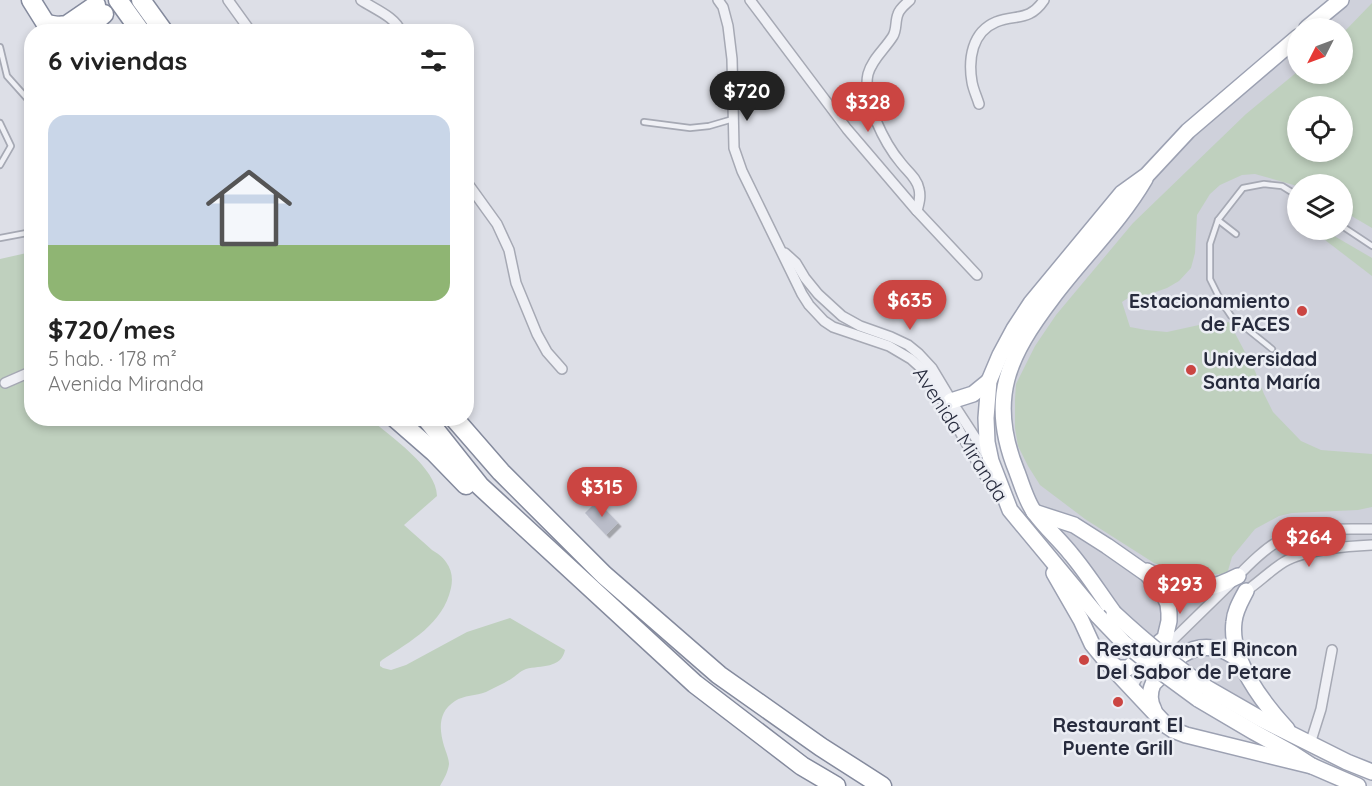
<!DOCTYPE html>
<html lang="es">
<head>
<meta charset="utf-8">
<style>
	body { margin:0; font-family:Quicksand,sans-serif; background:#f2f2f2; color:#222; height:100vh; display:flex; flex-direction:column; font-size:22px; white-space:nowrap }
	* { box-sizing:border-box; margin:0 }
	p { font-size:20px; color:#767676 }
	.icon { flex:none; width:33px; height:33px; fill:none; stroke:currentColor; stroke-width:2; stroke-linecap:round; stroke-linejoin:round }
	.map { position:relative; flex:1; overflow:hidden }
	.drawer { position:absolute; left:24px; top:24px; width:450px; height:402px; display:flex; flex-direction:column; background:#fff; border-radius:24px; box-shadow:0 3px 9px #0003 }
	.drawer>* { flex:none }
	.needle { width:39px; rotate:228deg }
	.controls { position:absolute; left:1287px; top:18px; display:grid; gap:12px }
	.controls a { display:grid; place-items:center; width:66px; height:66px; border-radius:50%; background:#fff; box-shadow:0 3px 9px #0003; font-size:30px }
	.price { position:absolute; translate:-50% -51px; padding:0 14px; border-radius:21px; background:#cb4542; color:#fff; font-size:20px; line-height:39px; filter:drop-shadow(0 2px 3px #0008) }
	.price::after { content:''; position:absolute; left:50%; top:36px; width:18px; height:14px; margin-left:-9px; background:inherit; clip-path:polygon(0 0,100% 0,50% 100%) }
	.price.current { background:#222; color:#fff }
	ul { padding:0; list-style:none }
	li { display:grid; align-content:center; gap:12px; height:318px; padding:0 24px }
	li+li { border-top:2px solid #e0e0e0 }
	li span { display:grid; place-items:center; height:186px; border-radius:18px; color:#555 }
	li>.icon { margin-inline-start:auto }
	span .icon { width:108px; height:108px; fill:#fffc; stroke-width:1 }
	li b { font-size:26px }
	h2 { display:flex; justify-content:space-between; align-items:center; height:72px; padding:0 24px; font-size:26px }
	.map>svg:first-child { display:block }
	.built { fill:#cfd1db; fill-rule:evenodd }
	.green { fill:#bfd0be; fill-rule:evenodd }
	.building { fill:#babdc9; filter:url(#shadow) }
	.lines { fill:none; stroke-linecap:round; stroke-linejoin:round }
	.service-casing { stroke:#a6a9b4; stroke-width:8 }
	.minor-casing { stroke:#a6a9b4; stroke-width:12 }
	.primary-casing { stroke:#9ca1b2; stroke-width:18 }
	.motorway-casing { stroke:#848a9d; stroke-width:21 }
	.service { stroke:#eff0f5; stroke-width:4.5 }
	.minor { stroke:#eff0f5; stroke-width:9 }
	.primary { stroke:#fff; stroke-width:15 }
	.motorway { stroke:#fff; stroke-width:18 }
	.primary-bridge-casing { stroke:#9ca1b2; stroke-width:18; stroke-linecap:butt }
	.primary-bridge { stroke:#fff; stroke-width:15 }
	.poi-dot { fill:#cb4542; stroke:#eceef4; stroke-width:2 }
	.labels { text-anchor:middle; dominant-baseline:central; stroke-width:5; stroke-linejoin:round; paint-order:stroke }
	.poi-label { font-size:20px; font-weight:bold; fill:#272b3d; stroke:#eceef4; text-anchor:start }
	.street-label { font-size:20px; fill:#272b3d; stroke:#eceef4 }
</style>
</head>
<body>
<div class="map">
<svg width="1372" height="786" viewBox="0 0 1372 786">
	<defs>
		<filter id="shadow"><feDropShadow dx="3.5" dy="3.5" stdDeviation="0" flood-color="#0004"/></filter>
	</defs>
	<rect width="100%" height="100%" fill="#dddfe7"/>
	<path class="built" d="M1341,0h31v545l-73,11 -53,35 -9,18 1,45 53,79 -84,-45 -112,-101 -77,-112 -11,-31 5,-81 135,-188 150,-138 1,37h44v-46h-35zM1298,106h44v46h-44zM1298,184h44v46h-44z"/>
	<g class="green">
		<path d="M1372,3v225l-29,-17 -1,-27h-44l-1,2 -42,-12 -13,1 -22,10 -10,9 -13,21 -2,38 -4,15 -12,13 -12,7 -17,6 -22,4 -6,4 8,25 16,3 21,2 32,-7 30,-3 26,49 9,23 9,18 28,29 20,9 51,4v53l-14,3 -66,3 -13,3 -24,13 -23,28 -5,17 -38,1 -35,-12 -69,-44 -45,-34 -12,-19 -10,-20 -3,-18v-29l1,-15 19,-38 21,-31 77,-92 113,-109 51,-42 1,2h44l1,-41zM1298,106h44v46h-44z"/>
		<path d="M1312,230h12l48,28v18z"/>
		<path d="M31,252l1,166 338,1c20,17 67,49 67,77l-33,29c9,8 19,17 28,25 5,3 11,7 14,12 6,8 7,17 5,26 -8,36 -40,53 -69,72l-2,2v4l3,2 8,2 15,-5 61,-33 43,-14 55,32c-4,19 -24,15 -39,19 -6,2 -10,7 -15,10 -8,5 -17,9 -25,13 -10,4 -22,3 -31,9 -17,11 -16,28 -11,45 2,6 5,13 5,18 -1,8 -5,15 -9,22h-440v-527z"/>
	</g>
	<path class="building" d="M597,501l21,22 -12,12 -21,-22z"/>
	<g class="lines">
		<defs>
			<g id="service">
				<path d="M0,47l7,29 25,28"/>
				<path d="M644,122l46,6 19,-2 24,-7"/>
				<path d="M0,123l11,23 -11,19"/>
				<path d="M1218,220l18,14"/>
				<path d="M1342,226l30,20"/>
				<path d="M0,238l32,-6"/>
				<path d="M1272,349l-41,-33 -10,-15 -11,-22v-35l8,-24 25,-32 21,-4 18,2 16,10"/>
			</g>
			<g id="minor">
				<path d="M228,0l23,32"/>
				<path d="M361,0c13,9 35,17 40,32"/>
				<path d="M718,0l5,7 5,19 4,33 2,89 8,23 60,123 7,11 15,16 9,6 56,19 22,13 10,9 11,14 51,91 16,23"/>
				<path d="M750,0l97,129 70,82 60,64"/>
				<path d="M910,0c-4,4 -10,8 -12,14 -3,7 -1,15 -5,22 -8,13 -21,23 -25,38 -6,26 17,70 33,89 6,8 16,15 18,26 2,8 0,14 -2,22"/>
				<path d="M979,104c-2,-7 -6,-15 -7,-22 -4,-23 0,-50 24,-60 20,-8 33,0 48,-22"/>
				<path d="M466,181l31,43 12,26 7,33 21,51 10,18 15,17"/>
				<path d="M785,253l11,10 9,15 13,16 24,22 18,10 31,11 17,8 11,9 13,14 24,40 30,46"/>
				<path d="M5,383l23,-10 4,-4"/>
				<path d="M1246,591c13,-9 25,-21 38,-29 20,-12 64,-16 88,-17"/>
				<path d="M1132,688l8,-16c29,-28 57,-56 86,-84 15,-15 39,-42 59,-50 27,-11 59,-9 87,-9"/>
				<path d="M1310,744l11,-35 11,-59"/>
			</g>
			<g id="primary">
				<path d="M1307,28l34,-28"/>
				<path d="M951,401l22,-7 16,-13"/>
				<path d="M1034,512l40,13 33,21 40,28 16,19 5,11 1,9v8l-4,17 -37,30h-10l-9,-6"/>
				<path d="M1147,571c18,9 39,20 59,17 11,-2 22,-7 32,-12"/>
				<path d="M1054,573l27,47 11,24 14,17 61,65 6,4 13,5 126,31"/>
				<path d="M1246,591c-5,10 -11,19 -12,31 -5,37 29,81 53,107"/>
				<path d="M1114,613c-14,-19 -27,-40 -43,-59 -11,-14 -25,-26 -36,-41 -8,-10 -13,-28 -18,-41 -30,-73 -9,-116 36,-175 30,-40 67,-75 92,-118"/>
				<path d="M1098,616l-88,-106 -19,-49 -4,-19 -1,-24 3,-37 11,-26 14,-26 17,-26 91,-110 25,-18 41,-44 110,-94"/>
				<path d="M1207,688l54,31 86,43 25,10"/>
				<path d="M1198,699l56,33 38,21 20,13 46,20"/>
				<path d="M1154,710c-5,-9 -5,-17 -1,-26l29,-29c20,-13 42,-8 58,6"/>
			</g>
			<g id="motorway">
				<path d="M31,0l20,32"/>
				<path d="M118,0l23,32"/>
				<path d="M141,0l23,32"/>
				<path d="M46,24l12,2 9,-1 29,-20"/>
				<path d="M83,32l21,-18"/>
				<path d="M395,418l39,34 32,33"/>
				<path d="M426,418l54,68 215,198 107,82 34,20"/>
				<path d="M454,418l47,54 103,103 115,100 102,72 61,39"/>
			</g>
		</defs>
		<use href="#service" class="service-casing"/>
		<use href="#minor" class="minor-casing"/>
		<use href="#primary" class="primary-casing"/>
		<use href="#motorway" class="motorway-casing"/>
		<use href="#service" class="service"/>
		<use href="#minor" class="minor"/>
		<use href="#primary" class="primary"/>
		<use href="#motorway" class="motorway"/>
		<defs>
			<g id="primary-bridge">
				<path d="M1114,613c29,27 60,53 93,75"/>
				<path d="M1098,616l25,26 26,21 49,36"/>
			</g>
		</defs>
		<use href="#primary-bridge" class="primary-bridge-casing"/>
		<use href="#primary-bridge" class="primary-bridge"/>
	</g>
	<g class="poi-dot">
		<circle cx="1302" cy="311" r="6"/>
		<circle cx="1191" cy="370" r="6"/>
		<circle cx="1084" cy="660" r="6"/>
		<circle cx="1118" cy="702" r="6"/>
	</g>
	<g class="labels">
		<g class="poi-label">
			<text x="1290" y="300" text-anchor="end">Estacionamiento<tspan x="1290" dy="23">de FACES</tspan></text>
			<text x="1203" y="358">Universidad<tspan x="1203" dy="23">Santa María</tspan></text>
			<text x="1096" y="648">Restaurant El Rincon<tspan x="1096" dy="23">Del Sabor de Petare</tspan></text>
			<text x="1118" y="724" text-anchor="middle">Restaurant El<tspan x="1118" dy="23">Puente Grill</tspan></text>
		</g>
		<g class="street-label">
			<text transform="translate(961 434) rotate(57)">Avenida Miranda</text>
		</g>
	</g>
</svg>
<div class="controls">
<a><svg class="needle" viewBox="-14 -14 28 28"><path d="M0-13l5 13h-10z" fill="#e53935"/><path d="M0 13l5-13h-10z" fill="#767676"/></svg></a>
<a><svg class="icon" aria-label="locate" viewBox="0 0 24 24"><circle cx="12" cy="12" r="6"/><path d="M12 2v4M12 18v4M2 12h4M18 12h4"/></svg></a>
<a><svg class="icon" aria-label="layers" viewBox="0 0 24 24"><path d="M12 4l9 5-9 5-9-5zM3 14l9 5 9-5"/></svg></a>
</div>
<b class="price current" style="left:747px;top:122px">$720</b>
<b class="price" style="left:868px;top:133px">$328</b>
<b class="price" style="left:910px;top:331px">$635</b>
<b class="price" style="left:602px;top:518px">$315</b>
<b class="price" style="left:1309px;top:568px">$264</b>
<b class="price" style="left:1180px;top:615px">$293</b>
<section class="drawer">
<h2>6 viviendas<svg class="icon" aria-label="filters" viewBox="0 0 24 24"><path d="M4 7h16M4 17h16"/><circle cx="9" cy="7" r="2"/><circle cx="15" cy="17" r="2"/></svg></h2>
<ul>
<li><span style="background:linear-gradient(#c9d6e8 70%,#8fb573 0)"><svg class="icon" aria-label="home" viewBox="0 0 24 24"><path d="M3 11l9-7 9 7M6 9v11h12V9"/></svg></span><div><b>$720/mes</b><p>5 hab. · 178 m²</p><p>Avenida Miranda</p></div></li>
</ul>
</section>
</div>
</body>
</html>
